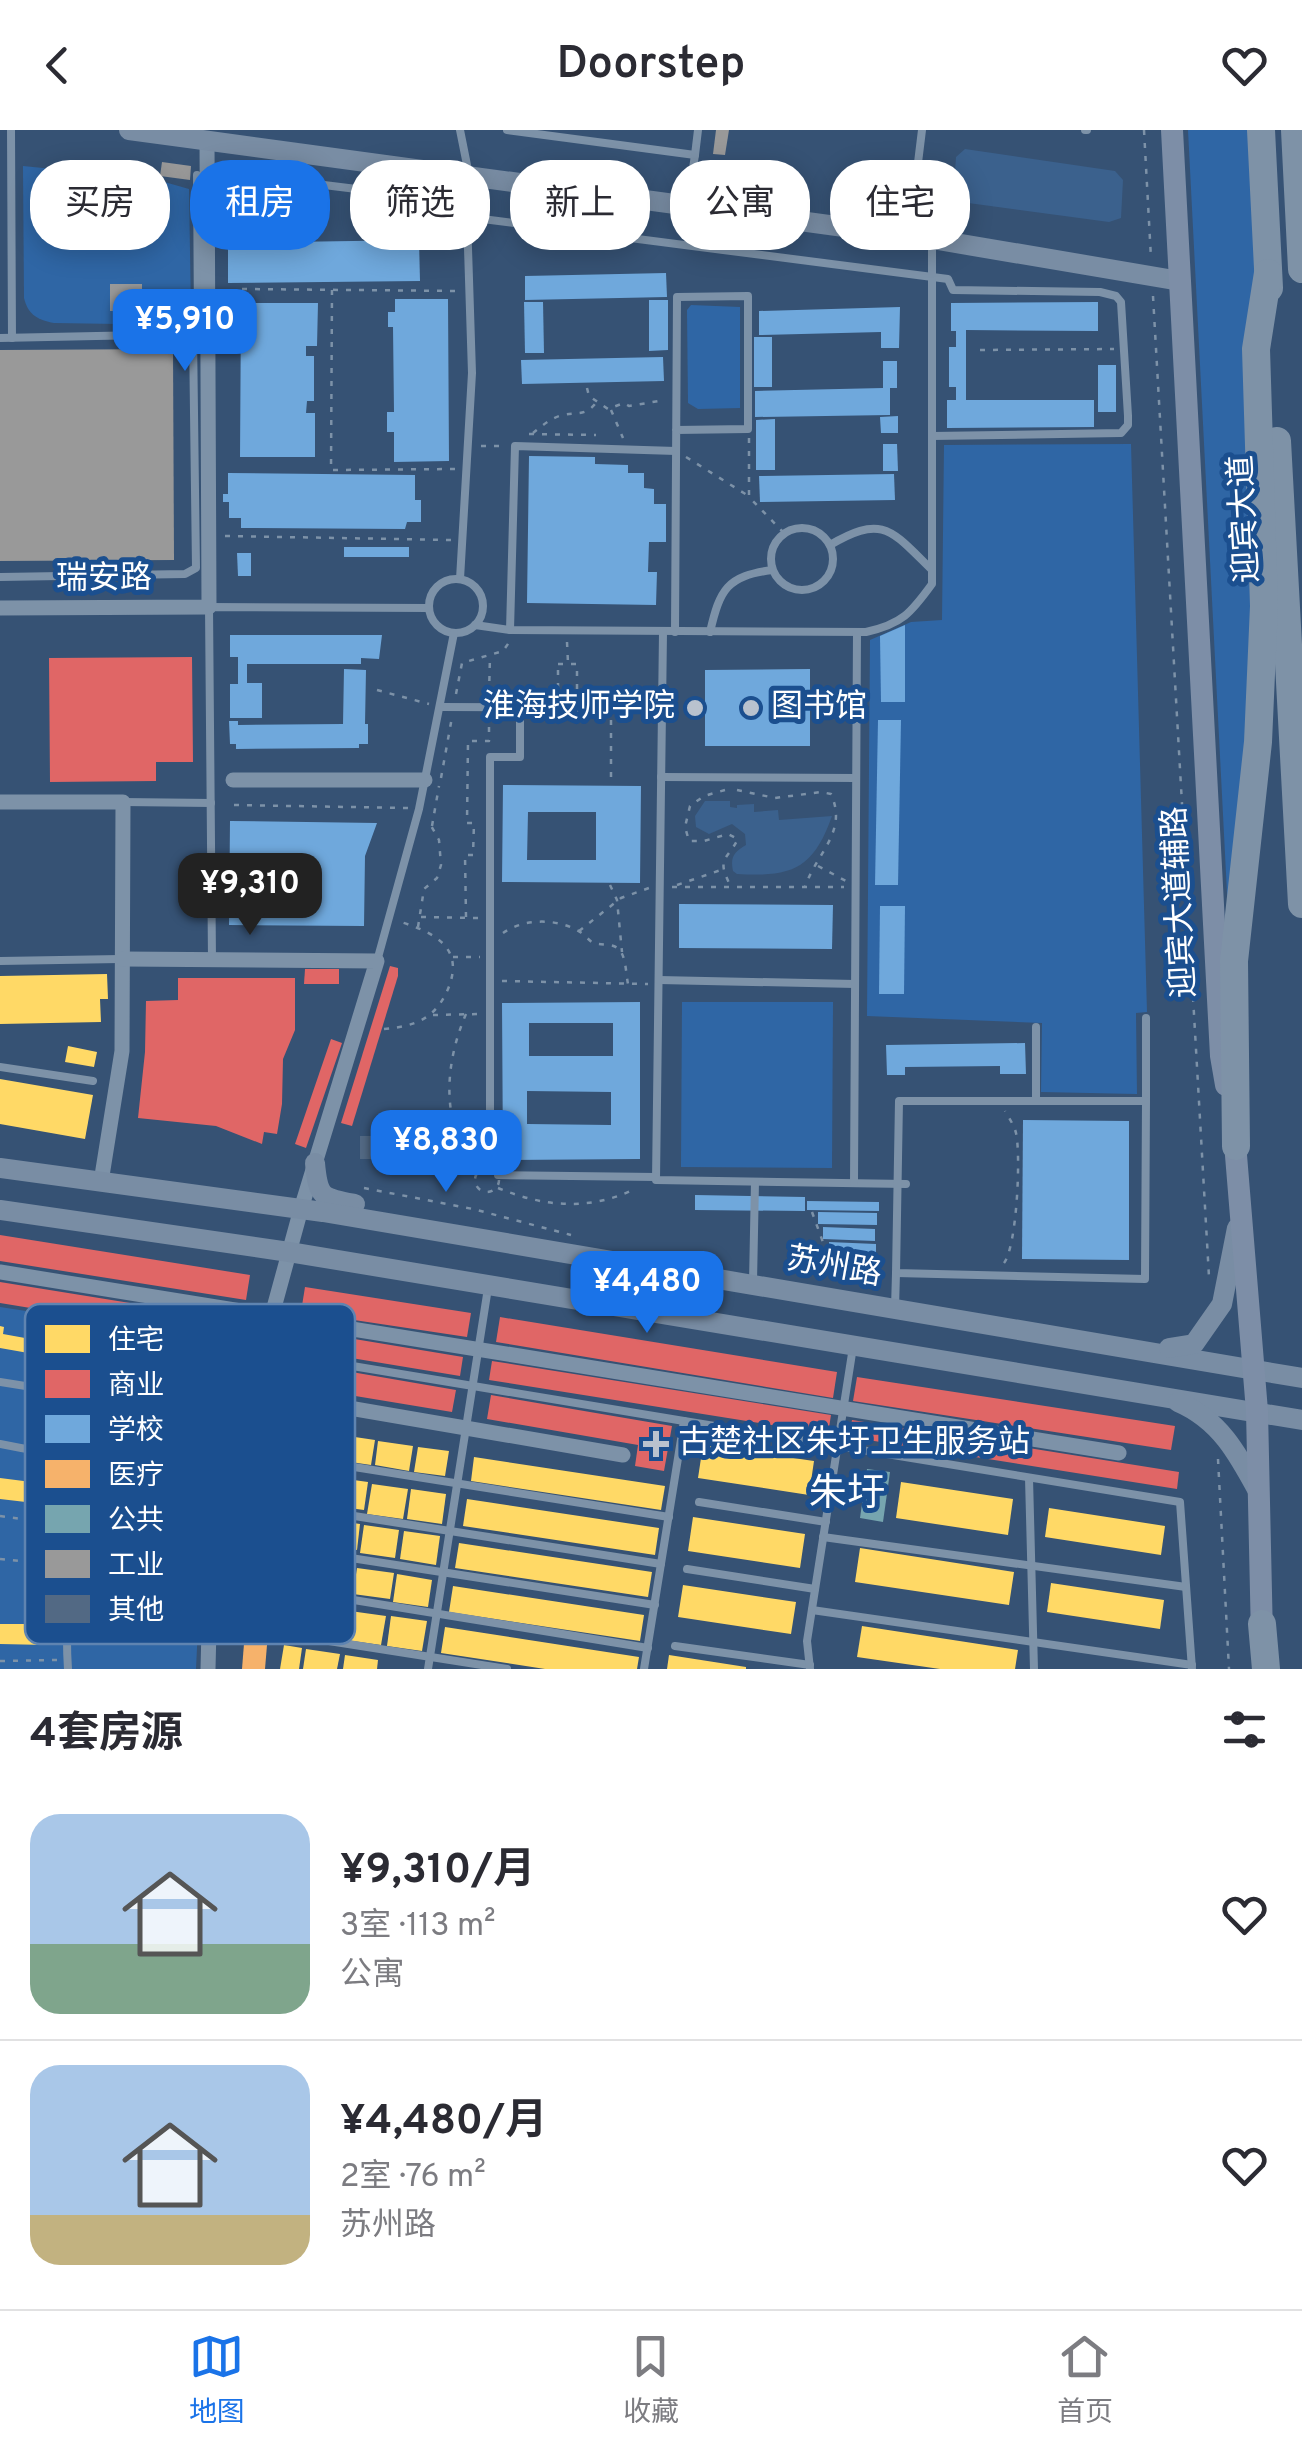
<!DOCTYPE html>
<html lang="zh">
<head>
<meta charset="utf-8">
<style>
	body { margin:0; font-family:Overpass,"Noto Sans SC",sans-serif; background:#f2f2f3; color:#2b2b33; height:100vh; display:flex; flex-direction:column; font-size:38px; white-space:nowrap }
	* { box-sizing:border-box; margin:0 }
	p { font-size:32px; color:#7c7c81 }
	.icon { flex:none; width:55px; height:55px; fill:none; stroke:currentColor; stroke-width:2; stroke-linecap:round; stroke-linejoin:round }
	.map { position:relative; height:1539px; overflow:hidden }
	.side { display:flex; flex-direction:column; background:#fff; flex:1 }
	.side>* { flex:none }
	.guide { position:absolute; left:30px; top:30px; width:1242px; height:90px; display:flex; gap:20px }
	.price { position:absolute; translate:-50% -85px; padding:0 22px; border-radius:20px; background:#1a73e8; color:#fff; font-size:32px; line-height:65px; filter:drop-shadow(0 2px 5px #0008) }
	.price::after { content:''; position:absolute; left:50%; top:60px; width:30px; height:22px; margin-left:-15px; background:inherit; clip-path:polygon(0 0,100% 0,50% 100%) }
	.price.on { background:#222; color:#fff }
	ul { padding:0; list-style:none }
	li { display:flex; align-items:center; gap:30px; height:250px; padding:0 30px }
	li+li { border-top:2px solid #e1e1e2 }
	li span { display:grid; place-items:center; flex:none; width:280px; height:200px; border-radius:30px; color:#555 }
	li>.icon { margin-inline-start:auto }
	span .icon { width:120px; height:120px; fill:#fffc; stroke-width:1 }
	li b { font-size:42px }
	h2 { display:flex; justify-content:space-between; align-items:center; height:120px; padding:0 30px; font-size:42px }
	.tag { padding:0 35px; border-radius:40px; background:#fff; box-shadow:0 5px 25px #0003; font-size:35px; line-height:90px }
	.tag.on { background:#1a73e8; color:#fff }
	header { display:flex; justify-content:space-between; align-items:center; height:130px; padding:0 30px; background:#fff; font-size:45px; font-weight:600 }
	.menu { display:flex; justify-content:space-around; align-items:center; height:140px; border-top:2px solid #e1e1e2; background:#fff; font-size:28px; color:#7c7c81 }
	.menu a { display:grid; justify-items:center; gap:5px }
	.menu .on { color:#1a73e8 }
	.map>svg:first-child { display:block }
	.green { fill:#2f66a5 }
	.water { fill:#3b618d }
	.homes { fill:#ffd966 }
	.shops { fill:#e06666 }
	.schools { fill:#6fa8dc; fill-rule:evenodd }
	.health { fill:#f6b26b }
	.public { fill:#76a5af }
	.industry { fill:#999 }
	.building { fill:#526984 }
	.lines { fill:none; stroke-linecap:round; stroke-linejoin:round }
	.path { stroke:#7d92a8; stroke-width:2.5; stroke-dasharray:5 8; stroke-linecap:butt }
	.lane { stroke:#7d92a8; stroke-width:8 }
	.street { stroke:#7d92a8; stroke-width:15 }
	.secondary { stroke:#798da4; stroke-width:20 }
	.primary { stroke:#7d8ea7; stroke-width:22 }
	.highway { stroke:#7e92a7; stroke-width:28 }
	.poi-dot { fill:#b9c2ce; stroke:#1b4f8f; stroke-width:4 }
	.labels { text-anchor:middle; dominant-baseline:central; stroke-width:10; stroke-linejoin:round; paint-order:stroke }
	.street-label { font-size:32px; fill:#fff; stroke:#1b4f8f }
	.poi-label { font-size:32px; fill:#fff; stroke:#1b4f8f; text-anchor:start }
	.quarter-label { font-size:38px; fill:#fff; stroke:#1b4f8f }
	.key { fill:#1b4f8f; stroke:#5f84b1; stroke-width:2.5 }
	.key-label { font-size:28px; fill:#fff }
</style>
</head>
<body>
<header><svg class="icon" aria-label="back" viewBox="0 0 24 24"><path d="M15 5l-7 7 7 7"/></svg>Doorstep<svg class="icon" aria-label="heart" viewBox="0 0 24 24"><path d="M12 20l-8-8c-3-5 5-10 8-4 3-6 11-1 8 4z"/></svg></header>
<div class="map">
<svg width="1302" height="1539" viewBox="0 0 1302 1539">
	<rect width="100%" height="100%" fill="#365274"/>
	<g class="green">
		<path d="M1188,0h65l7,456 -31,346z"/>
		<path d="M23,36l131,13 35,10 2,125 -8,11 -129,-2c-16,-3 -26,-8 -30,-25z"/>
		<path d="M691,175l49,2v101l-42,1 -10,-6 -1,-93z"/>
		<path d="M1131,314l16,568 -11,1 1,81 -96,-2 1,-69 -175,-7 3,-376 41,-18 31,-2 2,-175z"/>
		<path d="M682,872h151l-1,166 -151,-1z"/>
		<path d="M0,1177l242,37 -38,156 -8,169h-196z"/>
	</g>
	<g class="water">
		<path d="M965,19l150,22 8,9 -2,38 -12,4 -148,-20 -7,-15 2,-30z"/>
		<path d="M705,671h25v6l7,1v-3l17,-1v8l24,-2 1,10 53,-4c-19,54 -41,61 -95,58l-4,-3c-3,-14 1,-19 13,-26l-1,-11 -13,-10 -23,10 -13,-7 -1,-11z"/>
	</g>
	<g class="homes">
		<path d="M107,844l1,25h-8l1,23 -101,2v-48z"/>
		<path d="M68,916l29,6 -3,15 -29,-5z"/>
		<path d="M0,949l93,16 -8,44 -85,-15z"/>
		<path d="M0,1196l4,1 -1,7 33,6 1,-5 17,3 -1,5 16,3 -3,13 -16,-2 -2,8 -16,-3 2,-8 -34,-6z"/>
		<path d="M301,1299l74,11 -4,25 -74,-11z"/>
		<path d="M378,1311l35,5 -4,25 -34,-6z"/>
		<path d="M703,1315l111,16 -5,34 -111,-17z"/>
		<path d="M418,1317l31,4 -4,25 -31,-4z"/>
		<path d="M474,1327l191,29 -4,24 -190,-29z"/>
		<path d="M332,1347l36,5 -4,28 -37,-5z"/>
		<path d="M0,1348l63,8 -3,20 -60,-7z"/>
		<path d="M901,1352l112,17 -5,36 -112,-17z"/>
		<path d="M372,1354l36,5 -5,30 -36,-5z"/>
		<path d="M411,1359l35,5 -4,30 -35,-5z"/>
		<path d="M467,1369l192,29 -4,27 -192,-29z"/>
		<path d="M1049,1378l116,18 -4,29 -116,-18z"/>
		<path d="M693,1387l112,17 -5,34 -112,-17z"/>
		<path d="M326,1389l34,5 -3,26 -35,-5z"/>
		<path d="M364,1395l35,5 -4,28 -35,-5z"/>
		<path d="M404,1401l36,5 -4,29 -36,-6z"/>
		<path d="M459,1413l193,29 -4,25 -193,-29z"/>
		<path d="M860,1418l154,24 -5,33 -154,-23z"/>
		<path d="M357,1438l37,5 -4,26 -37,-5z"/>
		<path d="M397,1444l35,6 -4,27 -35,-5z"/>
		<path d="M1051,1453l113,17 -4,29 -113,-17z"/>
		<path d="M683,1455l113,17 -5,32 -113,-17z"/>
		<path d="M453,1456l191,29 -4,26 -191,-29z"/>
		<path d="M350,1481l36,5 -5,29 -35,-5z"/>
		<path d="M391,1486l36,5 -5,30 -35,-5z"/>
		<path d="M0,1494h46v21l-46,-1z"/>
		<path d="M862,1496l156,24 -3,19h-75l-83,-12z"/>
		<path d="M445,1497l194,30 -2,12h-92l-104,-16z"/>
		<path d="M284,1515l18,3 -3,21h-19z"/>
		<path d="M306,1519l34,5 -3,15h-34z"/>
		<path d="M345,1525l33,5 -1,9h-34z"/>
		<path d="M669,1525l77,12v2h-79z"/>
	</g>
	<g class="shops">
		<path d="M192,527l1,105h-37v19l-106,1 -1,-124z"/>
		<path d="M390,836l8,2v8l-46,150 -11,-3z"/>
		<path d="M305,839h34v15h-35z"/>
		<path d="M178,848h117v52l-12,29 -1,45 -5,30 -13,-2 -2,12 -46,-18 -78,-8 7,-66 1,-51 32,-1z"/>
		<path d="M331,909l11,4 -36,105 -11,-4z"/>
		<path d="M0,1105l250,40 -4,25 -246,-39z"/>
		<path d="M0,1152l254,41 -4,21 -250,-41z"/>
		<path d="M305,1157l166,26 -4,24 -166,-25z"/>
		<path d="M500,1187l337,55 -4,26 -337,-56z"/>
		<path d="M294,1199l169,28 -3,19 -169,-28z"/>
		<path d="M492,1231l339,54 -3,19 -339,-54z"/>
		<path d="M311,1235l145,25 -4,22 -145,-24z"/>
		<path d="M857,1247l318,49 -4,24 -318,-49z"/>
		<path d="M491,1265l181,31 -8,45 -29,-5 3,-21 -151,-26z"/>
		<path d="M852,1290l327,52 -2,17 -328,-52z"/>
	</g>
	<g class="schools">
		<path d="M274,54h37v27l-37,1z"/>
		<path d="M419,110l1,41 -192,2v-40z"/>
		<path d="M666,143l1,24 -142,3v-24z"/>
		<path d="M395,169h53l1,162 -55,1v-30h-7v-20h7l-1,-85h-5v-15h7z"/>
		<path d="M649,170h19v50l-19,1z"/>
		<path d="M524,172h19l1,51h-19z"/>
		<path d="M1098,172v29l-132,-1v70h128v27l-147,1v-28h9v-13h-7v-40h7v-16h-5v-28z"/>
		<path d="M241,173h77l-1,43h-11v10h8v45h-7l-1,12h9v44h-75z"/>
		<path d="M900,177l-1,41h-18v-16l-122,3v-24z"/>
		<rect x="754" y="207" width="18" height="50"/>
		<path d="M663,227l1,24 -142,3 -1,-24z"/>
		<path d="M883,231h14v27h-7v27l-135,2v-26l128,-3z"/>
		<rect x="1098" y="235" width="18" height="47"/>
		<path d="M898,286v17h-17l-1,-16z"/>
		<path d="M775,289v51h-19v-50z"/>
		<path d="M883,314h14l1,27h-15z"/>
		<path d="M529,326l66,1v7l33,1v8h16v15l10,1v15h12v38h-17l-1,30h9l-1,33 -129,-2z"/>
		<path d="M228,343l187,2v25h6v22h-14l-2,7 -164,-1v-10h-12v-16h-6v-8h5z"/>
		<path d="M894,344l1,26 -135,2 -1,-26z"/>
		<rect x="344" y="417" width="65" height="10"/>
		<path d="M237,423h14v23h-13z"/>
		<path d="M905,495v77h-24l-1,-66z"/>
		<path d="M230,505h152l-3,24 -18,-1v6h-114v19h15v35h-32v-34h8v-27h-8z"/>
		<path d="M344,539l22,1 -1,54h3v20h-9v4l-123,1v-5h-6l-1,-23h9v4l105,-1z"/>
		<path d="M810,539v77h-105v-76z"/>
		<path d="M878,590h23l-3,165h-23z"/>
		<path d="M503,655l138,1 -1,97 -138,-1zM528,682h68v48h-69z"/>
		<path d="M230,691l147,2 -12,33 -1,70 -135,-1z"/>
		<path d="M679,774l154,1 -1,44 -153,-1z"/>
		<path d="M880,776h25l-1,88h-25z"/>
		<path d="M640,872v157l-137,1 -1,-157zM529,893h84v33h-84zM527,961l84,1v33l-84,-1z"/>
		<path d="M1025,913l1,31h-26v-8l-95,1v8h-18l-1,-30z"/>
		<path d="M1023,990l106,1v139l-107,-1z"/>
		<path d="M695,1065l110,2v14l-110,-1z"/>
		<path d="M807,1071l72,1v9l-72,-1z"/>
		<path d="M818,1082l59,1v12l-59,-1z"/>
		<path d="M823,1097l52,2v12l-52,-2z"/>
		<path d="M829,1112l47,2v13l-47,-2z"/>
		<path d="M839,1127l38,2 -1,14 -38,-2z"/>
	</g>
	<path class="health" d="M245,1501l23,2 -3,36h-23z"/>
	<path class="public" d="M867,1339l23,3 -7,50 -23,-4z"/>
	<g class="industry">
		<path d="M716,0h13l-4,25 -12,-1z"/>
		<path d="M162,32l29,4 -1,14 -30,-4z"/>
		<rect x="110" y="154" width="32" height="27"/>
		<path d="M173,219l1,211 -174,1v-211z"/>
	</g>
	<rect class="building" x="360" y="1006" width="40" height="23"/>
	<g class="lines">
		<g class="path">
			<path d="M1144,0l7,128"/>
			<path d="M242,159l217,2"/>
			<path d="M332,160l-1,180 124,-1"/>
			<path d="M1153,166l56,981"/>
			<path d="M980,220l134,-1"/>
			<path d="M587,258l2,8 19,13 16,-6 5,3 36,-6"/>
			<path d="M611,280l12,28"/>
			<path d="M533,303c9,-7 19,-16 30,-18 14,-3 22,1 32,-11"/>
			<path d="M529,304l67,1"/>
			<path d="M749,308v59l35,36"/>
			<path d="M481,316h22"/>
			<path d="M686,327l61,38"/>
			<path d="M225,406l227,4"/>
			<path d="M567,512l1,21"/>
			<rect x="558" y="534" width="19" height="32"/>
			<path d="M377,560l52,14"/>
			<path d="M456,564l6,-31 41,-12 7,-10"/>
			<path d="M489,564l1,-38"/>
			<path d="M611,590v58"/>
			<path d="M441,648l11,-61"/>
			<path d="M725,660l-21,6 -14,10 -5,21 4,14h15l24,-7 10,5c-12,23 -22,18 -7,48"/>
			<path d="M737,660l38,8 46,-6 10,2c17,38 -14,58 -26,93"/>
			<path d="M234,675l174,3"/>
			<path d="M432,696l7,-40"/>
			<path d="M818,736l28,15"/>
			<path d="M610,755l7,15 5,52"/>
			<path d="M677,755l44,-15"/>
			<path d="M672,757h172"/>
			<path d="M421,787l57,1"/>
			<path d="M466,787l-1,-62h8l1,-32h-7l1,-82h21v-24"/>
			<path d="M418,797l6,-38 13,-11 4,-13 -2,-25 -10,-18"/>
			<path d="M579,801l42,-33 28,-10"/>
			<path d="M503,803c21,-15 55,-15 77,-1 1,0 11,10 12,10 9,5 22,-1 29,10 5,8 5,22 7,32"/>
			<path d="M453,827h27"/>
			<path d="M502,851l146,3"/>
			<path d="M466,884c-22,51 -26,113 12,157"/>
			<path d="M433,885l47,-1"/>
			<path d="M384,899c32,-3 51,-10 64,-40 17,-41 -13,-56 -47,-67"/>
			<circle cx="487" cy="1050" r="12"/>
			<path d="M364,1058l109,21 98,26"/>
			<path d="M498,1058c46,19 91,23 137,1"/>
			<path d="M812,1082l25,69"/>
			<path d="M1004,1133c13,-17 17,-108 12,-130 -2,-8 -7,-15 -11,-22"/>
			<path d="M1218,1329l11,210"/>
			<path d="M0,1386l22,3 43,16"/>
			<path d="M0,1429l58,6"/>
			<path d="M0,1531l58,-1"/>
		</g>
		<g class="lane">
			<path d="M11,0l1,208"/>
			<path d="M460,0l9,45"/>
			<path d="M507,0l188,25 -7,46"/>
			<path d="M1085,0h2"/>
			<path d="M695,25l3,-25"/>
			<path d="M324,55l130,16 8,3 5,13"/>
			<path d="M909,106l13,-106"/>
			<path d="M0,208l193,-4"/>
			<circle cx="802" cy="429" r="31"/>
			<path d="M830,415c53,-31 61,-15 101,24"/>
			<path d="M0,447l185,-3 11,-6 -3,-234 5,-12 -1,-147"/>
			<path d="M460,449l12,-206 -5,-156 481,62 5,11 147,2 16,4 5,6 7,114v9l-7,8 -189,3"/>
			<circle cx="456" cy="476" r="27"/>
			<path d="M475,495l35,5 356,2c36,-8 45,-19 66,-48v-343"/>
			<path d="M510,500l5,-184 161,5"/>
			<path d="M663,502l-7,548 250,4"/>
			<path d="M675,502l2,-335 71,-1v133l-72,1"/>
			<path d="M710,502c10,-43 17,-56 62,-62"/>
			<path d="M440,577l222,1"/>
			<path d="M661,647l195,1"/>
			<path d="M123,672l88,1"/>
			<path d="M212,830l-3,-353 220,1"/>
			<path d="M0,831l120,-2"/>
			<path d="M377,831l42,-152 35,-176"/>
			<path d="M659,850l196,4"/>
			<path d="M1146,888v83"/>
			<path d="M1036,897v74"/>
			<path d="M0,937l93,14"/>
			<path d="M899,971h247l-1,178 -249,-6z"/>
			<path d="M490,1038v-411h30v-49"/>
			<path d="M498,1045l158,2"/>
			<path d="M854,1053l3,-551"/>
			<path d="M753,1152l2,-100"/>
			<path d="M895,1178l1,-35"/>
			<path d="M262,1221l422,70"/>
			<path d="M0,1252l170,27 20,7 5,15 -7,23c-23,19 -155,-3 -188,-10"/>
			<path d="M291,1327l378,60"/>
			<path d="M1029,1348l5,191"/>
			<path d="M699,1372l127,20"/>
			<path d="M284,1375l377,59"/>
			<path d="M215,1407l440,68"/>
			<path d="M823,1407l363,50"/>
			<path d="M73,1426l107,5 33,-3"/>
			<path d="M687,1439l128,20"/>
			<path d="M70,1450l97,2 42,19"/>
			<path d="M280,1458l368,60"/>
			<path d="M812,1480l380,55"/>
			<path d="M278,1503l229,36"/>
			<path d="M675,1516l135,19"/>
			<path d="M68,1539c-5,-71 9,-141 19,-211"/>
			<path d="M428,1539l60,-381"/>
			<path d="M644,1539l40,-248 496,81 12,167"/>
			<path d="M810,1539l-3,-28 46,-294"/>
		</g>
		<g class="street">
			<path d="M0,478l209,-1 -2,-467"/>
			<path d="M233,650h192"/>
			<path d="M0,672h123l-1,249 -21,131"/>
			<path d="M123,829l254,2 -76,248 -69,252 -17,76 -5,50 -2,82"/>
			<path d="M0,1142l1119,181"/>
			<path d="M251,1261l372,64"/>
		</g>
		<g class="secondary">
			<path d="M129,0l803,109 248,42"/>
			<path d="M315,1033c3,35 7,35 40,41"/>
			<path d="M0,1038l323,44 979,166"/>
			<path d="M0,1080l289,42 1013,168"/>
			<path d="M1169,1218l25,-4 28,-40 15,-76"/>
			<path d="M1178,1272c42,18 60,52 81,91"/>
		</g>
		<g class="primary">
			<path d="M1172,0l49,926 5,29"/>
			<path d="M1234,1001l23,280 5,227"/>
		</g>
		<g class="highway">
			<path d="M1261,0l8,158"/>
			<path d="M1295,0l7,139"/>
			<path d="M1277,311l25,463"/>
			<path d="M1236,1016l-2,-185 24,-219 6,-136 -8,-257 12,-76"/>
			<path d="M1262,1494l4,45"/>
		</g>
	</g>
	<g class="poi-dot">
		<circle cx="695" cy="578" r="10"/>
		<circle cx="751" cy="578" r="10"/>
		<path d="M651 1299h10v10h10v10h-10v10h-10v-10h-10v-10h10z"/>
	</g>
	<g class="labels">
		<g class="street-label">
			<text transform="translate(1246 389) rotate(-93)">迎宾大道</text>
			<text x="104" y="450">瑞安路</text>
			<text transform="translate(1181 772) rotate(-93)">迎宾大道辅路</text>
			<text transform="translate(834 1138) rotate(10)">苏州路</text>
		</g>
		<g class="poi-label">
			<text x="675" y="578" text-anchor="end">淮海技师学院</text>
			<text x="771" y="578">图书馆</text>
			<text x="678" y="1314">古楚社区朱圩卫生服务站</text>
		</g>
		<g class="quarter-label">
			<text x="847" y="1365">朱圩</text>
		</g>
	</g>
	<rect x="25" y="1174" width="330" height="340" rx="15" class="key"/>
	<rect x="45" y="1195" width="45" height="28" fill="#ffd966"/>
	<rect x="45" y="1240" width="45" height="28" fill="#e06666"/>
	<rect x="45" y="1285" width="45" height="28" fill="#6fa8dc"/>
	<rect x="45" y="1330" width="45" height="28" fill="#f6b26b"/>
	<rect x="45" y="1375" width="45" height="28" fill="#76a5af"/>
	<rect x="45" y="1420" width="45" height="28" fill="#999"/>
	<rect x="45" y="1465" width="45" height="28" fill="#526984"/>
	<g class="key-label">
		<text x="108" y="1219">住宅</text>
		<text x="108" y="1264">商业</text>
		<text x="108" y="1309">学校</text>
		<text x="108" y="1354">医疗</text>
		<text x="108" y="1399">公共</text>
		<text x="108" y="1444">工业</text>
		<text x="108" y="1489">其他</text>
	</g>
</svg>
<b class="price" style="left:185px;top:244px">¥5,910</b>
<b class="price on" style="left:250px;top:808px">¥9,310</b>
<b class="price" style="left:446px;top:1065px">¥8,830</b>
<b class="price" style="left:647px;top:1206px">¥4,480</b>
<div class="guide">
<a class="tag">买房</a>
<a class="tag on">租房</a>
<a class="tag">筛选</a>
<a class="tag">新上</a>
<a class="tag">公寓</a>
<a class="tag">住宅</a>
</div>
</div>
<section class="side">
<h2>4套房源<svg class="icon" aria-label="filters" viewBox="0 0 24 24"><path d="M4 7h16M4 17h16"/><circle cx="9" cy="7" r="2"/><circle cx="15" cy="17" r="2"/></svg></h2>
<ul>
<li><span style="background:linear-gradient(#a9c7e8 65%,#7fa58c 0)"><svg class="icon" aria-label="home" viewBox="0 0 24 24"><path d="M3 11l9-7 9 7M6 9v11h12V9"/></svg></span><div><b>¥9,310/月</b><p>3室 · 113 m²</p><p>公寓</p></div><svg class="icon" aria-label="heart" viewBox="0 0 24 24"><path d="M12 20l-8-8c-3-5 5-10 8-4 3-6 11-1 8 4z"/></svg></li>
<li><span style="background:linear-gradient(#a9c7e8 75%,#c2b280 0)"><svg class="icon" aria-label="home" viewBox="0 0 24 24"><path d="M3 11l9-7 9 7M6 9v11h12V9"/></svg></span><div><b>¥4,480/月</b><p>2室 · 76 m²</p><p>苏州路</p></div><svg class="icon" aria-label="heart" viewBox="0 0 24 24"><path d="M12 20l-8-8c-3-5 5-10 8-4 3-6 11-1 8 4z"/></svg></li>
</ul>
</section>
<nav class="menu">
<a class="on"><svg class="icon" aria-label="map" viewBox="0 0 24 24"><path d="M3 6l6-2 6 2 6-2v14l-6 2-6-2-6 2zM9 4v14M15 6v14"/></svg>地图</a>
<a><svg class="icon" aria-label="saved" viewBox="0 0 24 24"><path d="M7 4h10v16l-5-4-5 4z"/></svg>收藏</a>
<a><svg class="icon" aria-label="home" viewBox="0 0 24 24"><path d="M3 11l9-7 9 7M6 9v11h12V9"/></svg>首页</a>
</nav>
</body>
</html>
